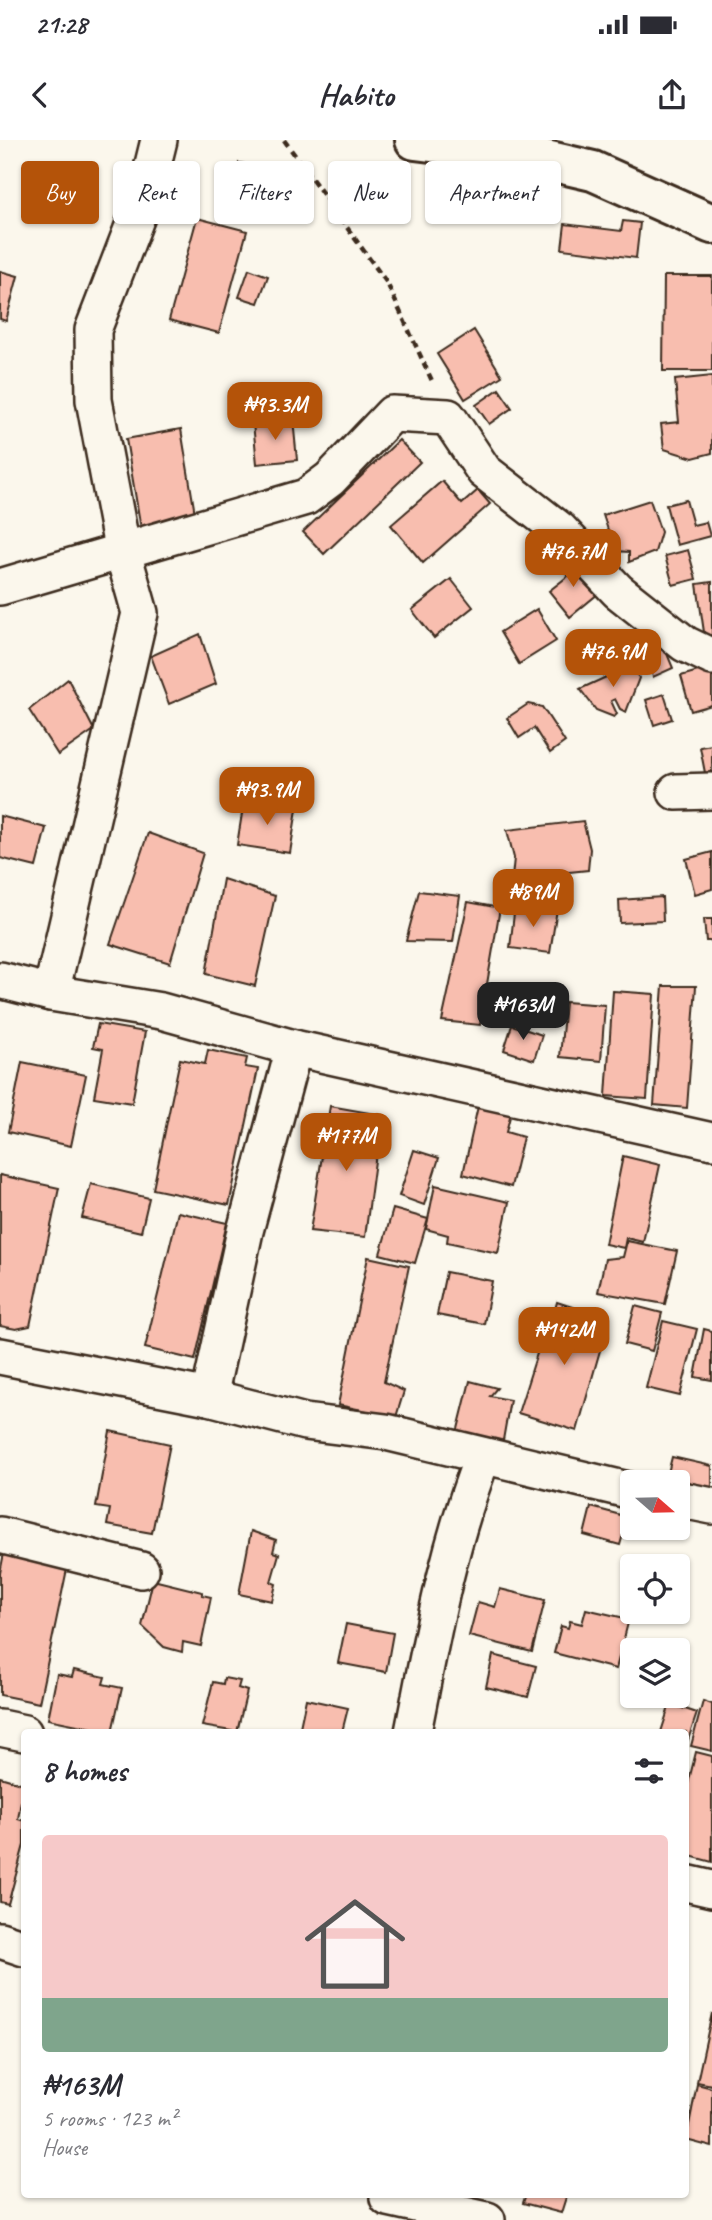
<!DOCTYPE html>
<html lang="en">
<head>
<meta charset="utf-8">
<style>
	body { margin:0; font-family:Caveat,sans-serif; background:#f2f2f3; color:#2b2b33; height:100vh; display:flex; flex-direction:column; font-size:26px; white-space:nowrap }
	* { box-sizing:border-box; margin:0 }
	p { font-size:23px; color:#7c7c81 }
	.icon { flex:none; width:38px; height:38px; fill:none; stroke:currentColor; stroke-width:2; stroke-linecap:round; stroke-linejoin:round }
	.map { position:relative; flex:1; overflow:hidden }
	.drawer { position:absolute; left:21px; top:1589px; width:668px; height:469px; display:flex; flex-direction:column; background:#fff; border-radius:7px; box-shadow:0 2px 5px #0004 }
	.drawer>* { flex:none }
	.banner { position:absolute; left:21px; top:21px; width:670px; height:63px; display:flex; gap:14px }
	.needle { width:46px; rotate:110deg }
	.tools { position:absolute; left:620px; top:1330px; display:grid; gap:14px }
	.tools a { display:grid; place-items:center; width:70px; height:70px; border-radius:7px; background:#fff; box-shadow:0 2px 5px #0004; font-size:35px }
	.price { position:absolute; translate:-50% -60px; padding:0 16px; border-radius:14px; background:#b45309; color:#fff; font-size:23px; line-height:46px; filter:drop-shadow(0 2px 4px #0008) }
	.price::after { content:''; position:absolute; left:50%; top:42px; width:21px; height:16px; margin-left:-10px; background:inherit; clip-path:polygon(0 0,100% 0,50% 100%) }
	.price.on { background:#222; color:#fff }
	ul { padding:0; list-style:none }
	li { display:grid; align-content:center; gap:14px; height:371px; padding:0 21px }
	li+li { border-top:2px solid #e1e1e2 }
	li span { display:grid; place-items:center; height:217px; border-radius:7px; color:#555 }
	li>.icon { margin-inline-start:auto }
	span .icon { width:126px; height:126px; fill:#fffc; stroke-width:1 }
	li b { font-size:30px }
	h2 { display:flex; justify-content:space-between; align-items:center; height:84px; padding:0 21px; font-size:30px }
	.pill { padding:0 24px; border-radius:7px; background:#fff; box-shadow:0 2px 5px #0004; font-size:24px; line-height:63px }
	.pill.on { background:#b45309; color:#fff }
	.status { display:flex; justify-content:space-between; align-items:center; height:49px; padding:0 35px; background:#fff; direction:ltr }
	.status svg { height:19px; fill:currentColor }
	header { display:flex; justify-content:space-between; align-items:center; height:91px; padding:0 21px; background:#fff; font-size:32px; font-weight:700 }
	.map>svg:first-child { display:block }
	.building { fill:#f8beaf; stroke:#3b2a1e; stroke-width:2 }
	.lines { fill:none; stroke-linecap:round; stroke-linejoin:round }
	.minor-casing { stroke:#3b2a1e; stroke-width:40 }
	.tertiary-casing { stroke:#3b2a1e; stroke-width:44 }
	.path { stroke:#3b2a1e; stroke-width:4.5; stroke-dasharray:7 5; stroke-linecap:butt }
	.minor { stroke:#fbf7ec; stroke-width:35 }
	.tertiary { stroke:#fbf7ec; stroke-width:38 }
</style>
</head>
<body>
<div class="status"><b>21:28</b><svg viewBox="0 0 49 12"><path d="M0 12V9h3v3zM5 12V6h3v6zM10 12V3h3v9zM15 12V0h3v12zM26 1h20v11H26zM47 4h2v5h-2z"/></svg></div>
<header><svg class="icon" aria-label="back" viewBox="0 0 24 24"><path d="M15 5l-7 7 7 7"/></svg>Habito<svg class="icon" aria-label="share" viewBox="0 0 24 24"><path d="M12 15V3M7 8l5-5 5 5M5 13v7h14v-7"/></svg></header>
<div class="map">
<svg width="712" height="2080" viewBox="0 0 712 2080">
	<rect width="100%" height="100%" fill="#fbf7ec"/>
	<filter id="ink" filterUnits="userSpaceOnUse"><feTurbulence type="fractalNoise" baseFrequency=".0143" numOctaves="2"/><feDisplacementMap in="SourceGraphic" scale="14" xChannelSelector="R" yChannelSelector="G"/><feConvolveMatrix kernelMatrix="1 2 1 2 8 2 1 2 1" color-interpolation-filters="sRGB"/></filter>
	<g filter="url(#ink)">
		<g class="building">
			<path d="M239,23l29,5 -7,32 -28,-6z"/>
			<path d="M197,78l50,13 -28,102 -50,-13z"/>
			<path d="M623,81l17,2 -4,35 -74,-9 3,-25 56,7z"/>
			<path d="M249,129l19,7 -10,27 -19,-6z"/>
			<path d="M0,131l18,5 -12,45 -6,-2z"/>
			<path d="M664,136h48v95h-49z"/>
			<path d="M474,190l28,46 -37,23 -28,-45z"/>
			<path d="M712,236v77l-19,5 -29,-9 -3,-25 18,-2 -4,-42z"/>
			<path d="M499,249l13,19 -23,16 -13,-19z"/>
			<path d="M293,279l4,41 -40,4 -4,-41z"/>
			<path d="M181,289l15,91 -55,9 -15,-90z"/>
			<path d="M399,300l21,22 -96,92 -21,-22z"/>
			<path d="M442,341l20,23 16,-14 12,14 -67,59 -32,-38z"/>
			<path d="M650,360l11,32 -6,20 -26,10v-10l-14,-1 -12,-36z"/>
			<path d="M686,360l7,25 13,-3 4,14 -33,9 -11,-40z"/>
			<path d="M688,410l8,29 -23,6 -8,-29z"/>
			<path d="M570,417l29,36 -29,24 -21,-26 19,-15 -9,-11z"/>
			<path d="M451,439l22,28 -39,31 -22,-28z"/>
			<path d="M712,442v63l-6,1 -9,-62z"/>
			<path d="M537,469l19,32 -37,23 -19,-32z"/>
			<path d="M646,489l14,8 13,31 -20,9 -3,-9 -12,-6 -10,-25z"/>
			<path d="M200,494l16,50 -47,20 -18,-48z"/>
			<path d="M630,519l9,19 -13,34 -6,-3 -5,-10 -4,2 6,13 -3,3 -18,-7 -16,-21 33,-15 -2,-6z"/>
			<path d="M712,527v38l-21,6 -10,-35z"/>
			<path d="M68,539l26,51 -36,25 -29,-45z"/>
			<path d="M664,554l8,25 -18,6 -8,-25z"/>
			<path d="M528,564l14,3 23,35 -15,11 -16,-25 -15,10 -12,-20z"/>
			<path d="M712,605v32l-6,1 -6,-31z"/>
			<path d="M244,661l53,8 -7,44 -53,-8z"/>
			<path d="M0,676l46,12 -10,39 -36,-9z"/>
			<path d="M583,681l7,28 -2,21 -76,8 2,-20 -7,-28z"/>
			<path d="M148,693l55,20 -33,110 -60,-19z"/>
			<path d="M712,712v37l-17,5 -9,-35z"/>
			<path d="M223,739l52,17 -20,90 -49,-12z"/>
			<path d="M419,751l41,5 -7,46 -47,-1z"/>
			<path d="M662,757l1,24 -43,2 -1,-23z"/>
			<path d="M468,762l32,6 -20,117 -38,-4z"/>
			<path d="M515,765l42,4 -7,44 -40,-5z"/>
			<path d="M704,779h8v22h-6z"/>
			<path d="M663,846h33l-9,122 -33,-3z"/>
			<path d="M613,851l41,3 -7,105 -41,-3z"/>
			<path d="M565,862l40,3 -4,56 -41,-4z"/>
			<path d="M98,884l47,8 -13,71 -38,-6 9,-48 -10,-2z"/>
			<path d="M512,885l30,10 -8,25 -30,-10z"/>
			<path d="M208,910l39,8 -2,9 13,2 -29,136 -76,-16 27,-130 25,5z"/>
			<path d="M22,922l64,13 -15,71 -63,-14z"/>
			<path d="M480,957l33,8 -7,27 17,5 -12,50 -48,-13z"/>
			<path d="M330,966l51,9 -16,122 -55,-6z"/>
			<path d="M414,1010l25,8 -15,47 -25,-9z"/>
			<path d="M623,1016l37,9 -17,77 -17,-4 -2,10 -19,-4z"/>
			<path d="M0,1035l59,13 -29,138 -14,3 -16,-3z"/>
			<path d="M91,1044l58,14 -8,34 -59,-14z"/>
			<path d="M435,1045l74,17 -11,51 -51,-11 1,-7 -22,-6z"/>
			<path d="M393,1069l35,10 -13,44 -35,-9z"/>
			<path d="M178,1072l49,11 -32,137 -50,-12z"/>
			<path d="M627,1101l50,10 -12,53 -67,-12 7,-33 18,-2z"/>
			<path d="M368,1117l41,9 -25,116 20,9 -8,26 -58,-12z"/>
			<path d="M446,1132l46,9 -8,43 -47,-9z"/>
			<path d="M557,1162l52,17 -32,112 -59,-18 30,-94 4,1z"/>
			<path d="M635,1166l27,7 -10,38 -27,-7z"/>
			<path d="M663,1181l34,8 -17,67 -34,-8z"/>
			<path d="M704,1189l8,2v49l-17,-3z"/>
			<path d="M470,1241l27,7 -7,8 20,4 -8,46 -46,-9z"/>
			<path d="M110,1291l60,13 -18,89 -45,-8 3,-16 -14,-2z"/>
			<path d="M672,1317l40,9v26l-46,-11z"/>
			<path d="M591,1367l37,10 -8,28 -36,-10z"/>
			<path d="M251,1391l25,9 -3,12 6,2 -8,28 5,2 -4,17 -33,-7z"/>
			<path d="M4,1413l63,16 -28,134 -39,-8v-122z"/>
			<path d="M153,1440l49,12v3l9,2 -10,49 -18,-4 -1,10 -18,-5 -22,-21z"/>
			<path d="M500,1449l45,11 -13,52 -63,-16 9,-34 17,5z"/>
			<path d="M586,1469l43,10 -13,50 -62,-16 7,-27 7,2 2,-7 12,3z"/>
			<path d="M346,1484l47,9 -7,39 -48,-9z"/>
			<path d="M493,1515l43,11 -8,31 -42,-10z"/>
			<path d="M74,1530l31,7 -2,7 19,4 -10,44 -64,-13 9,-45 15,3z"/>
			<path d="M224,1538l16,3 -2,7 9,3 -10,41 -35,-6 11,-44 10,2z"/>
			<path d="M306,1559l42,9 -6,24h-43z"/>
			<path d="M703,1561l9,3v47l-21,-5z"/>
			<path d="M670,1564l27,9 -11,33v-14h-25z"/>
			<path d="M696,1612l16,4v106l-26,-7v-63z"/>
			<path d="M0,1637l24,7 -6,35 6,2v24l-16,59 -8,-2z"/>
			<path d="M712,1873v72l-15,-3z"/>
			<path d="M697,1944l15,4v59l-26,-7z"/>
			<path d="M526,2054h41l-6,19 -38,-10z"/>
		</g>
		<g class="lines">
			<defs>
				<g id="minor">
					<path d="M0,447l306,-90 24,-18 62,-65 56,3 36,54 76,59 58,61 67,53 27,13"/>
					<path d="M676,652l36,-1"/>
					<path d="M0,840l51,13 110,18 133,37 418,93"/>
					<path d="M51,853l89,-380 -17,-60 -29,-153 -1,-70 53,-137 13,-53"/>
					<path d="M0,1216l209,41 96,25 81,10 246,59"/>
					<path d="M209,1257l36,-166 49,-183"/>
					<path d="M677,1359l35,7"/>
					<path d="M0,1395l141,35"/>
					<path d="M0,1588l24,5"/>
					<path d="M413,1592c19,-96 34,-184 70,-276"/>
					<path d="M686,1743l26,6"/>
					<path d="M0,1800l24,8"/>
					<path d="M388,2058l99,22"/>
				</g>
				<path id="tertiary" d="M415,0l96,12 82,19 119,53"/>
			</defs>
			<use href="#minor" class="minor-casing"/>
			<use href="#tertiary" class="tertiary-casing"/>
			<path class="path" d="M284,0l103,143 46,100"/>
			<use href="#minor" class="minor"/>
			<use href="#tertiary" class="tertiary"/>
		</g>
	</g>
</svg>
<div class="tools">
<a><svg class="needle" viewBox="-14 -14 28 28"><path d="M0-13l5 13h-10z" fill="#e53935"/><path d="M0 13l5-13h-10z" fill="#7c7c81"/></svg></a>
<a><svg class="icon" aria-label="locate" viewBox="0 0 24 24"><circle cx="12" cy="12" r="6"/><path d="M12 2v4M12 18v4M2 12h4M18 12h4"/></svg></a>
<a><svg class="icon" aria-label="layers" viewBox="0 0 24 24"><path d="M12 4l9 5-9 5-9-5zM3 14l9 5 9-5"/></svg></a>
</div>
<b class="price" style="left:275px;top:302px">₦93.3M</b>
<b class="price" style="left:573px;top:449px">₦76.7M</b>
<b class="price" style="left:613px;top:549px">₦76.9M</b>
<b class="price" style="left:267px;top:687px">₦93.9M</b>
<b class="price" style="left:533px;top:789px">₦89M</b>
<b class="price on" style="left:523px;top:902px">₦163M</b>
<b class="price" style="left:346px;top:1033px">₦177M</b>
<b class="price" style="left:564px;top:1227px">₦142M</b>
<div class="banner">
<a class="pill on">Buy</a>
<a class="pill">Rent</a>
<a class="pill">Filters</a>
<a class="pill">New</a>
<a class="pill">Apartment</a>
</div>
<section class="drawer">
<h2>8 homes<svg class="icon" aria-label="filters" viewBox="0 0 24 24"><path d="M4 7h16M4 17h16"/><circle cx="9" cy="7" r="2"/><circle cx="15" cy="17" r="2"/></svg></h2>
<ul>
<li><span style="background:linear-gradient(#f6c9c9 75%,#7fa58c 0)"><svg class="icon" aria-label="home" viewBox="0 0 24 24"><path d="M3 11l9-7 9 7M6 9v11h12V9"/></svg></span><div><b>₦163M</b><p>5 rooms · 123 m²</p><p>House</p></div></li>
</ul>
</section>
</div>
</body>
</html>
